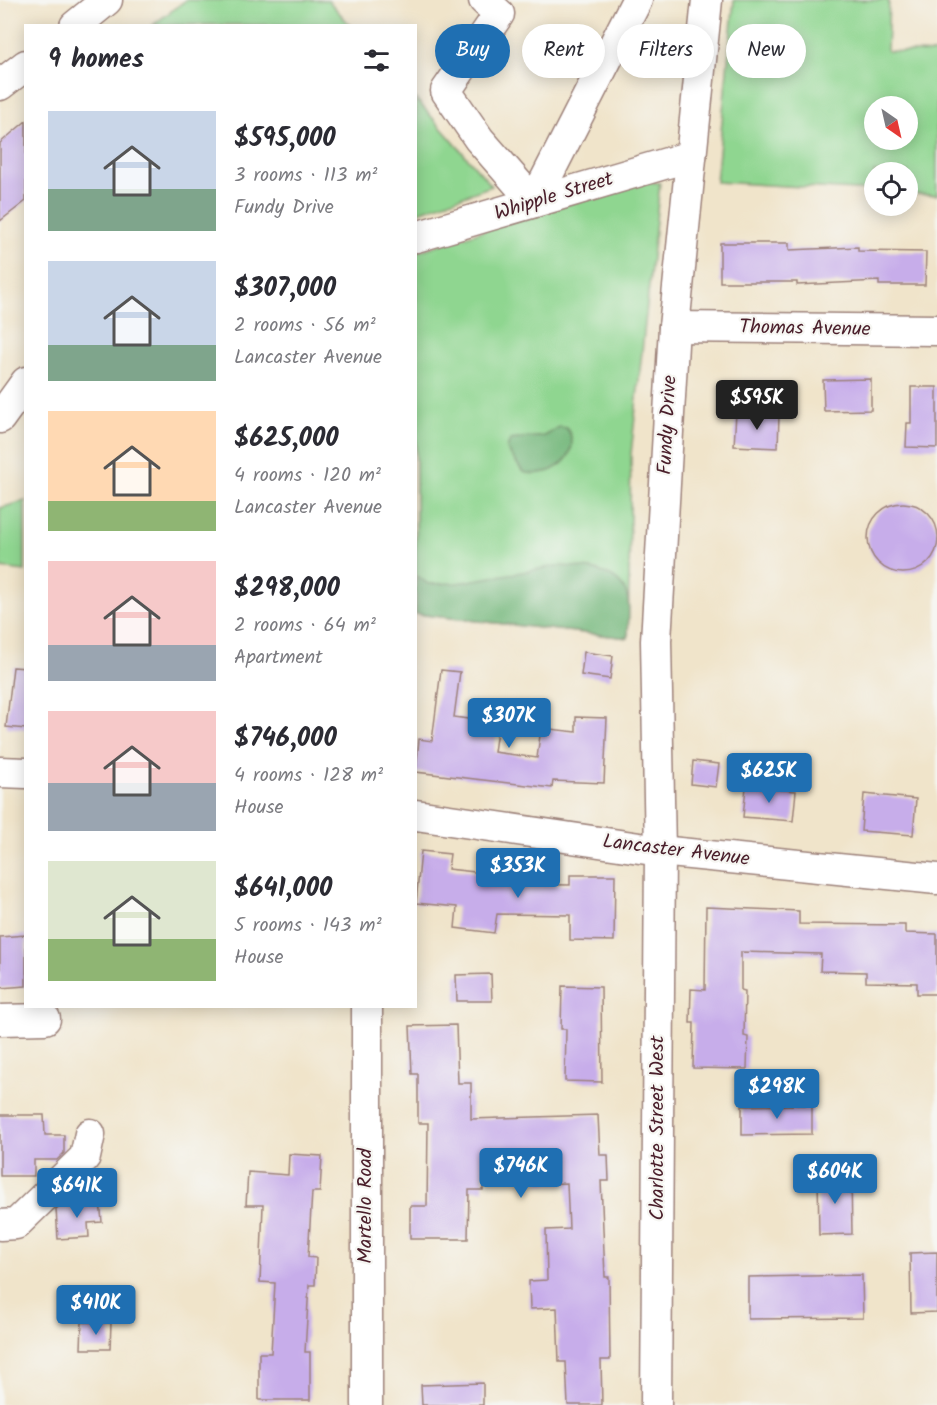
<!DOCTYPE html>
<html lang="en">
<head>
<meta charset="utf-8">
<style>
	body { margin:0; font-family:Kalam,sans-serif; background:#f7f7f7; color:#2b2b33; height:100vh; display:flex; flex-direction:column; font-size:22px; white-space:nowrap }
	* { box-sizing:border-box; margin:0 }
	p { font-size:20px; color:#7c7c81 }
	.icon { flex:none; width:33px; height:33px; fill:none; stroke:currentColor; stroke-width:2; stroke-linecap:round; stroke-linejoin:round }
	.map { position:relative; flex:1; overflow:hidden }
	.details { position:absolute; left:24px; top:24px; width:393px; height:984px; display:flex; flex-direction:column; background:#fff; border-radius:0px; box-shadow:0 3px 15px #0003 }
	.details>* { flex:none }
	.top-card { position:absolute; left:435px; top:24px; width:411px; height:54px; display:flex; gap:12px }
	.needle { width:39px; rotate:146deg }
	.fabs { position:absolute; left:864px; top:96px; display:grid; gap:12px }
	.fabs a { display:grid; place-items:center; width:54px; height:54px; border-radius:50%; background:#fff; box-shadow:0 3px 15px #0003; font-size:30px }
	.price { position:absolute; translate:-50% -51px; padding:0 14px; border-radius:6px; background:#1f6fb2; color:#fff; font-size:20px; line-height:39px; filter:drop-shadow(0 2px 3px #0008) }
	.price::after { content:''; position:absolute; left:50%; top:36px; width:18px; height:14px; margin-left:-9px; background:inherit; clip-path:polygon(0 0,100% 0,50% 100%) }
	.price.on { background:#222; color:#fff }
	ul { padding:0; list-style:none }
	li { display:flex; align-items:center; gap:18px; height:150px; padding:0 24px }
	li span { display:grid; place-items:center; flex:none; width:168px; height:120px; border-radius:0px; color:#555 }
	li>.icon { margin-inline-start:auto }
	span .icon { width:72px; height:72px; fill:#fffc; stroke-width:1 }
	li b { font-size:26px }
	h2 { display:flex; justify-content:space-between; align-items:center; height:72px; padding:0 24px; font-size:26px }
	.pill { padding:0 21px; border-radius:27px; background:#fff; box-shadow:0 3px 15px #0003; font-size:21px; line-height:54px }
	.pill.on { background:#1f6fb2; color:#fff }
	.map>svg:first-child { display:block }
	.green { fill:#8fd690; stroke:#6c7a5e; stroke-width:1.5; fill-rule:evenodd }
	.forest { fill:#73b77a; stroke:#5e6b52; stroke-width:1.5 }
	.building { fill:#c7adea }
	.lines { fill:none; stroke-linecap:round; stroke-linejoin:round }
	.minor-casing { stroke:#9d827a; stroke-width:33 }
	.minor { stroke:#fff; stroke-width:30 }
	.labels { text-anchor:middle; dominant-baseline:central; stroke-width:4.5; stroke-linejoin:round; paint-order:stroke }
	.street-label { font-size:20px; fill:#4a1f2b; stroke:#f6f6f2 }
</style>
</head>
<body>
<div class="map">
<svg width="937" height="1405" viewBox="0 0 937 1405">
	<rect width="100%" height="100%" fill="#f6f6f2"/>
	<filter id="ink" filterUnits="userSpaceOnUse"><feTurbulence type="fractalNoise" baseFrequency=".0167" numOctaves="2"/><feDisplacementMap in="SourceGraphic" scale="12" xChannelSelector="R" yChannelSelector="G"/><feConvolveMatrix kernelMatrix="1 2 1 2 8 2 1 2 1" color-interpolation-filters="sRGB"/></filter>
	<filter id="wash" filterUnits="userSpaceOnUse"><feTurbulence type="fractalNoise" baseFrequency=".008" numOctaves="4" result="noise"/><feDisplacementMap in="SourceGraphic" scale="24" xChannelSelector="R" yChannelSelector="G"/><feGaussianBlur stdDeviation="1.35" result="paint"/><feColorMatrix in="noise" values="0 0 0 0 0 0 0 0 0 0 0 0 0 0 0 0 0 1.4 0 .05"/><feComposite in="paint" operator="in"/></filter>
	<g filter="url(#wash)">
		<rect width="100%" height="100%" fill="#f0e4ca"/>
		<g class="green">
			<path d="M186,0h142l22,25h-197z"/>
			<path d="M734,0h155l-2,51 50,2v142l-29,-1v-22h-34v19l-158,-9zM908,106v34h-34v-34z"/>
			<path d="M416,99l76,87 -76,27z"/>
			<path d="M638,181l22,2 -29,271 -3,184 -212,-24v-362z"/>
			<path d="M25,501v70l-25,-3v-60z"/>
		</g>
		<g class="forest">
			<path d="M559,427l8,1c18,29 -18,52 -44,44l-16,-23 3,-9 35,-4z"/>
			<path d="M557,566c24,1 66,2 71,34 2,12 0,26 0,38l-212,-24v-39l12,9 29,-1z"/>
		</g>
		<g id="blocks">
			<g class="building">
				<path d="M26,121v80l-26,20v-78z"/>
				<path d="M720,243h69v7l69,-3v4l68,1 -1,33h-46v-4l-82,4v-3h-77z"/>
				<path d="M871,379v31l-47,1 -1,-31z"/>
				<path d="M911,387h26v61l-31,-1 1,-24h4z"/>
				<path d="M736,413l43,2 -1,33 -44,-2z"/>
				<circle cx="903" cy="538" r="35"/>
				<path d="M584,652l29,4 -3,23 -29,-4z"/>
				<path d="M13,667l13,1v61l-20,-2z"/>
				<path d="M441,670l19,2 -6,45 44,6 -4,29 43,6 4,-30 35,4v-15l31,1 -3,65 -51,-2 -1,7 -136,-16 3,-33 13,2z"/>
				<path d="M693,761l26,3 -3,23 -25,-3z"/>
				<path d="M746,787l50,4 -3,30 -50,-4z"/>
				<path d="M864,794l52,5 -3,36 -52,-4z"/>
				<path d="M421,851l29,3 -2,15 54,6 -2,9 70,1v-10h45l-1,66 -44,-1v-25l-73,-1 -3,19 -39,-5 2,-21 -41,-4z"/>
				<path d="M706,907l93,4v13l106,1v8l32,1v60h-20v-11l-51,-1v-10l-46,-1 1,-17 -80,-2v38l4,1 -1,45 4,1 -1,32 -54,-1 1,-45h-4l1,-34 14,1z"/>
				<path d="M26,935v51l-26,2v-51z"/>
				<path d="M491,974l1,27h-35l-1,-26z"/>
				<path d="M562,986l39,1 1,95 -37,-1 1,-52h-5z"/>
				<path d="M456,1025l2,58h13v36l127,-4 2,40h8l1,26h-8l4,96h4l1,83h-9l1,45h-34l-2,-43h-7l-2,-54 -27,1 -1,-28 18,-1 -1,-50 23,-1 -2,-46 -28,1 -1,-30 -54,3 -1,33h-14l-1,49h-58v-33h17l1,-83h-10v-49h-6l-2,-48z"/>
				<path d="M812,1105v29l-70,1v-29z"/>
				<path d="M0,1115h44l1,20h19v18l-7,7h-23v16h-34z"/>
				<path d="M289,1154l33,2 -2,36h-8l-4,65 8,1 -1,27h-6l-4,67h5v48h-51v-47h12l4,-70 -15,-1 3,-77h-17l2,-33 40,3z"/>
				<path d="M818,1176h33l1,58 -33,1z"/>
				<path d="M100,1201l2,21 -14,1 1,14 -31,2 -2,-30 6,-5z"/>
				<path d="M937,1252v60l-26,1 -1,-60z"/>
				<path d="M862,1275l1,43 -115,1v-42z"/>
				<path d="M82,1322l29,1 -1,26h-29z"/>
				<path d="M483,1383v22h-61l-1,-20z"/>
			</g>
		</g>
	</g>
	<g filter="url(#ink)">
		<use href="#blocks" fill-opacity="0" stroke="#9d827a" stroke-width="1.5"/>
		<g class="lines">
			<defs>
				<g id="minor">
					<path d="M484,0l15,14 -53,77 33,48 55,63 103,-202"/>
					<path d="M75,26l32,-26"/>
					<path d="M0,85l26,-20"/>
					<path d="M416,237l275,-81"/>
					<path d="M674,327l263,3"/>
					<path d="M0,418l26,-36"/>
					<path d="M0,772l26,1"/>
					<path d="M416,815l244,36 277,28"/>
					<path d="M367,1006v399"/>
					<path d="M0,1020l45,-1"/>
					<path d="M0,1225l16,-1 69,-67 5,-23"/>
					<path d="M656,1405l4,-554 -4,-210 18,-314 33,-327"/>
				</g>
			</defs>
			<use href="#minor" class="minor-casing"/>
			<use href="#minor" class="minor"/>
		</g>
	</g>
	<g class="labels">
		<g class="street-label">
			<text transform="translate(554 197) rotate(-17)">Whipple Street</text>
			<text transform="translate(805 329) rotate(1)">Thomas Avenue</text>
			<text transform="translate(668 425) rotate(-87)">Fundy Drive</text>
			<text transform="translate(676 851) rotate(7)">Lancaster Avenue</text>
			<text transform="translate(658 1128) rotate(-90)">Charlotte Street West</text>
			<text transform="translate(366 1206) rotate(-90)">Martello Road</text>
		</g>
	</g>
</svg>
<div class="fabs">
<a><svg class="needle" viewBox="-14 -14 28 28"><path d="M0-13l5 13h-10z" fill="#e53935"/><path d="M0 13l5-13h-10z" fill="#7c7c81"/></svg></a>
<a><svg class="icon" aria-label="locate" viewBox="0 0 24 24"><circle cx="12" cy="12" r="6"/><path d="M12 2v4M12 18v4M2 12h4M18 12h4"/></svg></a>
</div>
<b class="price on" style="left:757px;top:431px">$595K</b>
<b class="price" style="left:509px;top:749px">$307K</b>
<b class="price" style="left:769px;top:804px">$625K</b>
<b class="price" style="left:518px;top:899px">$353K</b>
<b class="price" style="left:777px;top:1120px">$298K</b>
<b class="price" style="left:521px;top:1199px">$746K</b>
<b class="price" style="left:835px;top:1205px">$604K</b>
<b class="price" style="left:77px;top:1219px">$641K</b>
<b class="price" style="left:96px;top:1336px">$410K</b>
<div class="top-card">
<a class="pill on">Buy</a>
<a class="pill">Rent</a>
<a class="pill">Filters</a>
<a class="pill">New</a>
</div>
<section class="details">
<h2>9 homes<svg class="icon" aria-label="filters" viewBox="0 0 24 24"><path d="M4 7h16M4 17h16"/><circle cx="9" cy="7" r="2"/><circle cx="15" cy="17" r="2"/></svg></h2>
<ul>
<li><span style="background:linear-gradient(#c9d6e8 65%,#7fa58c 0)"><svg class="icon" aria-label="home" viewBox="0 0 24 24"><path d="M3 11l9-7 9 7M6 9v11h12V9"/></svg></span><div><b>$595,000</b><p>3 rooms · 113 m²</p><p>Fundy Drive</p></div></li>
<li><span style="background:linear-gradient(#c9d6e8 70%,#7fa58c 0)"><svg class="icon" aria-label="home" viewBox="0 0 24 24"><path d="M3 11l9-7 9 7M6 9v11h12V9"/></svg></span><div><b>$307,000</b><p>2 rooms · 56 m²</p><p>Lancaster Avenue</p></div></li>
<li><span style="background:linear-gradient(#ffd9b3 75%,#8fb573 0)"><svg class="icon" aria-label="home" viewBox="0 0 24 24"><path d="M3 11l9-7 9 7M6 9v11h12V9"/></svg></span><div><b>$625,000</b><p>4 rooms · 120 m²</p><p>Lancaster Avenue</p></div></li>
<li><span style="background:linear-gradient(#f6c9c9 70%,#9aa5b1 0)"><svg class="icon" aria-label="home" viewBox="0 0 24 24"><path d="M3 11l9-7 9 7M6 9v11h12V9"/></svg></span><div><b>$298,000</b><p>2 rooms · 64 m²</p><p>Apartment</p></div></li>
<li><span style="background:linear-gradient(#f6c9c9 60%,#9aa5b1 0)"><svg class="icon" aria-label="home" viewBox="0 0 24 24"><path d="M3 11l9-7 9 7M6 9v11h12V9"/></svg></span><div><b>$746,000</b><p>4 rooms · 128 m²</p><p>House</p></div></li>
<li><span style="background:linear-gradient(#dfe7d0 65%,#8fb573 0)"><svg class="icon" aria-label="home" viewBox="0 0 24 24"><path d="M3 11l9-7 9 7M6 9v11h12V9"/></svg></span><div><b>$641,000</b><p>5 rooms · 143 m²</p><p>House</p></div></li>
</ul>
</section>
</div>
</body>
</html>
